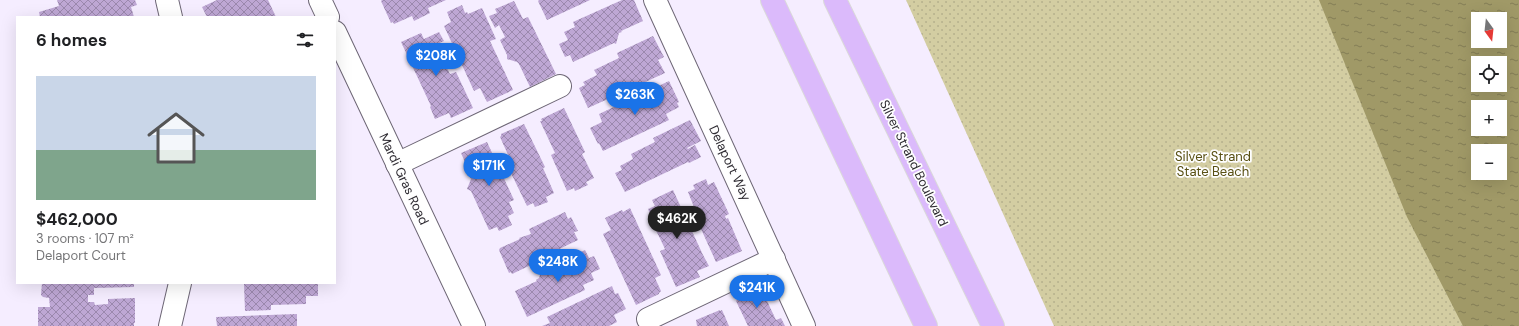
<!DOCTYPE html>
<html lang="en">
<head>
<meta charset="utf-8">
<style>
	body { margin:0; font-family:"DM Sans",sans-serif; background:#f2f2f2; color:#202124; height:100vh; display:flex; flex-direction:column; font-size:15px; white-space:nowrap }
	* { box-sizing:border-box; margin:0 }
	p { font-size:13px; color:#757577 }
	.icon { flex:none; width:22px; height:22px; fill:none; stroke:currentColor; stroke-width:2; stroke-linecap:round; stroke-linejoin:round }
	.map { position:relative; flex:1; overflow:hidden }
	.drawer { position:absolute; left:16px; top:16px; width:320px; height:268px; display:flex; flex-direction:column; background:#fff; border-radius:0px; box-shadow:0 4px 16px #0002 }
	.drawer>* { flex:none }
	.needle { width:26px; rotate:165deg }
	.controls { position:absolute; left:1471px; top:12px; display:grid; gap:8px }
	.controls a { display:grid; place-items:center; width:36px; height:36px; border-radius:0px; background:#fff; box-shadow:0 4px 16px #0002; font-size:20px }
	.price { position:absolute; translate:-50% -34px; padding:0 9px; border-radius:14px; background:#1a73e8; color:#fff; font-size:13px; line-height:26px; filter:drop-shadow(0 1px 2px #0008) }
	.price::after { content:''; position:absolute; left:50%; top:24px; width:12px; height:9px; margin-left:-6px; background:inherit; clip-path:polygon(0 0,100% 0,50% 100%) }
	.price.on { background:#222; color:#fff }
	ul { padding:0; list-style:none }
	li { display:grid; align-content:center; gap:8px; height:212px; padding:0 20px }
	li+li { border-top:1px solid #e0e0e0 }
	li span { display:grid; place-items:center; height:124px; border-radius:0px; color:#555 }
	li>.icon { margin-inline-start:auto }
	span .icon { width:72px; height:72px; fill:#fffc; stroke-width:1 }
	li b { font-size:17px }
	h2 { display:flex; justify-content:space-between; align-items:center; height:48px; padding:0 20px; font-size:17px }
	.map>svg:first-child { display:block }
	.park { fill:url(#park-dots); fill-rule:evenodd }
	.water { fill:url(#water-ripples); fill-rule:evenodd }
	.building { fill:url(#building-cross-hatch) }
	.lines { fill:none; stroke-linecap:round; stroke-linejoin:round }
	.minor-casing { stroke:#6d6675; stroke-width:24 }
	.trunk-casing { stroke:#dad9da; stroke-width:24 }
	.minor { stroke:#fff; stroke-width:22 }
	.trunk { stroke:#dbbafb; stroke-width:22 }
	.labels { text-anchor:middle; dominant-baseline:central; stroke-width:3.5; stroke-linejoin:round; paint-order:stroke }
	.park-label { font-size:13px; fill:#595013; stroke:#fefefe }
	.street-label { font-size:13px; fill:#302d34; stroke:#fefefe }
</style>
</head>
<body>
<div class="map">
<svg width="1519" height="326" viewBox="0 0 1519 326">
	<defs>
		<pattern id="park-dots" width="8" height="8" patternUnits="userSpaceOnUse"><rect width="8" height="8" fill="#d3cda2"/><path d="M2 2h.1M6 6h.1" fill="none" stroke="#b5b08c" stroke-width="1.8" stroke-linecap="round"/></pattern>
		<pattern id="water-ripples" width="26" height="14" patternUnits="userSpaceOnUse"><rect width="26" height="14" fill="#a09967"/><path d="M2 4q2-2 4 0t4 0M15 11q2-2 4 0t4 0" fill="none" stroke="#837d56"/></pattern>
		<pattern id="building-cross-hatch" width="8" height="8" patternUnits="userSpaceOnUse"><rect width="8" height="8" fill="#bea7d4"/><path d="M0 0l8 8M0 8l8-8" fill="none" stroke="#9b88ad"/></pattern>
	</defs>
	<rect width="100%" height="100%" fill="#f5edff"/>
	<path class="park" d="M906,0h613v326h-465zM1478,19h22v22h-22zM1478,63h22v22h-22zM1478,107h22v22h-22zM1478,151h22v22h-22z"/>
	<path class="water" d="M1319,0h200v326h-56l-56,-109zM1478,19h22v22h-22zM1478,63h22v22h-22zM1478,107h22v22h-22zM1478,151h22v22h-22z"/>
	<g class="building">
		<path d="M57,0h78l2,5 -6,2 3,10h-94l-1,-5 20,-6z"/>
		<path d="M217,0h51l8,17h-69l-5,-10z"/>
		<path d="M382,0h64l-18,8 2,5 -16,8 -2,-5 -18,8 -1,-2 -2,1 -10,-22z"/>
		<path d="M539,0h51l-43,20 -9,-19z"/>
		<path d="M622,0h12l9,21 -22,10 1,1 -3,1 -3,11 -2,-1 -41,19 -3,-7 -5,2 -6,-13 9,-4 -4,-8 11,-5 -2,-5z"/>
		<path d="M514,1l9,18 5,-2 28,57 -26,13 -11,-23 -2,-2 -10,-3v-4l-7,-15 5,-3 -6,-12 -4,3 -6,-12 8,-3 -2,-4z"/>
		<path d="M462,5l3,8 2,-1 1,2 14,-6 14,31 -6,2 23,49 -26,12 -7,-14 -6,3 -30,-65 7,-4 -4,-10z"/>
		<path d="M439,32l5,9 -9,4 2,5 13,24 6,-2 17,36 -22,10 -2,-5 -14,6 -5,-12 1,-1 -30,-64 20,-9 3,6z"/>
		<path d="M653,36l11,21 -6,3 7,13 -77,35 -9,-20 6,-3 -2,-3 14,-7 -3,-5 25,-12 -2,-5z"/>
		<path d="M669,81l10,21 -2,1 2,4 -13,7 3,6 -66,31 -4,-8 -1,1 -8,-16 12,-6 -3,-8z"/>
		<path d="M564,108l21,44 -3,2 12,24 -8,4 2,3 -13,6 -1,-3 -7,3 -16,-36 4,-2 -15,-32h2l-1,-2z"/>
		<path d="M690,120l11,21 -14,7 1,1 7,-4 6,12 -12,6 -1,-1 -63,30 -10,-19 7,-3 -2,-4 13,-7 -2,-5 24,-12 -2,-4z"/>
		<path d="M524,124l21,43 -2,1 11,25 -8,4 2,5 -13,5 -2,-4 -6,3 -17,-35 5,-2 -7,-12h1l-9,-20 1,-1v-2z"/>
		<path d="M487,142l27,58 -5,2 5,11 -6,3 4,9 -13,6 -2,-4 -8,3 -18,-39 -4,-2 4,-10 -1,-2 1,-1 -10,-23z"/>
		<path d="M706,179l2,6 6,-3 15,32 -4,2 1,3 2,-1 14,33 -26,11 -20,-44 2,-1 -10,-25 7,-3 -2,-4z"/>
		<path d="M673,190l30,65 6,11 -12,5 3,6 -24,10 -16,-36 5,-2 -12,-25 1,-1 -6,-14 7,-3 -3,-6z"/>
		<path d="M630,208l31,67 -6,3 6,13 -2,2v1l-23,11 -33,-71 8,-4 -6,-12 17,-8 1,2z"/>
		<path d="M565,212l3,7 3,-2 7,14 -4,1 4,8 -25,12 1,2 -42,20 -1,-2 -2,1 -10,-23 1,-2 20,-9 -1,-1 12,-4 -2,-5z"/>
		<path d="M585,250l4,8 5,-2 6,13 -9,4 3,7 -11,5 2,5 -58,27 -12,-26 22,-10 -1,-1 3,-2 3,-9h3z"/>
		<path d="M42,283h92v4l-40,1v7h-6v7h6l1,3 13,-1v-5l27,-1v25h-1v3h-96v-19h12l-1,-9 -6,-1 -2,-2z"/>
		<path d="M259,283h59v13h-12v8l-35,1v5l-26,1 -1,-27z"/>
		<path d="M612,286l3,8 3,-1 8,16 -12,6 3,7 -8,4h-67l8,-3 -3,-6z"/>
		<path d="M760,286l16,34 5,-2 4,8h-37l-12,-25 1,-1 -1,-3z"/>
		<path d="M720,310v1l2,-1 7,16h-32l-1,-6z"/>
		<path d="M297,314v12h-80l-1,-9z"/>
	</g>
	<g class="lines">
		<defs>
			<g id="minor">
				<path d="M167,0l4,17"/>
				<path d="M320,0l8,17"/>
				<path d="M655,0l149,326"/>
				<path d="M335,32l139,294"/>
				<path d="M397,164l163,-78"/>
				<path d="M648,319l126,-60"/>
				<path d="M170,326l10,-43"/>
			</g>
			<g id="trunk">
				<path d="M772,0l154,326"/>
				<path d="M835,0l158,326"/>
			</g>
		</defs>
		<use href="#minor" class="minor-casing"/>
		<use href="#trunk" class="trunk-casing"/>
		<use href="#minor" class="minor"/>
		<use href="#trunk" class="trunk"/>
	</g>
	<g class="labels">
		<g class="park-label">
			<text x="1213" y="156">Silver Strand<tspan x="1213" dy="15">State Beach</tspan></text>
		</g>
		<g class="street-label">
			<text transform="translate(730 163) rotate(65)">Delaport Way</text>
			<text transform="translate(914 163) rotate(64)">Silver Strand Boulevard</text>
			<text transform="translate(404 179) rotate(65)">Mardi Gras Road</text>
		</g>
	</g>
</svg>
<div class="controls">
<a><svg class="needle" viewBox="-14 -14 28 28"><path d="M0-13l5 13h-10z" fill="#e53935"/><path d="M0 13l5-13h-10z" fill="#757577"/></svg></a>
<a><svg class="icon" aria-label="locate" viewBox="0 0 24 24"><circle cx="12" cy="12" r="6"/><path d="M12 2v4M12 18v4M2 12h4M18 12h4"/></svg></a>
<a>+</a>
<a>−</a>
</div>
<b class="price" style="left:436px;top:77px">$208K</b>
<b class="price" style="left:635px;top:116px">$263K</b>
<b class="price" style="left:489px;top:187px">$171K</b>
<b class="price on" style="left:677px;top:240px">$462K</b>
<b class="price" style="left:558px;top:283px">$248K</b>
<b class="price" style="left:757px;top:309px">$241K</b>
<section class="drawer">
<h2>6 homes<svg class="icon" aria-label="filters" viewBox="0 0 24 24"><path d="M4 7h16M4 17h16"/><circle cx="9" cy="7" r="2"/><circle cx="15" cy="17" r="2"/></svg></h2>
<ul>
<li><span style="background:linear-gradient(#c9d6e8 60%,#7fa58c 0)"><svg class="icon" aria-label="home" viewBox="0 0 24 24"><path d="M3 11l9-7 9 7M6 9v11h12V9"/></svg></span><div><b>$462,000</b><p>3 rooms · 107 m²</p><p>Delaport Court</p></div></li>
</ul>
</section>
</div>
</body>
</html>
